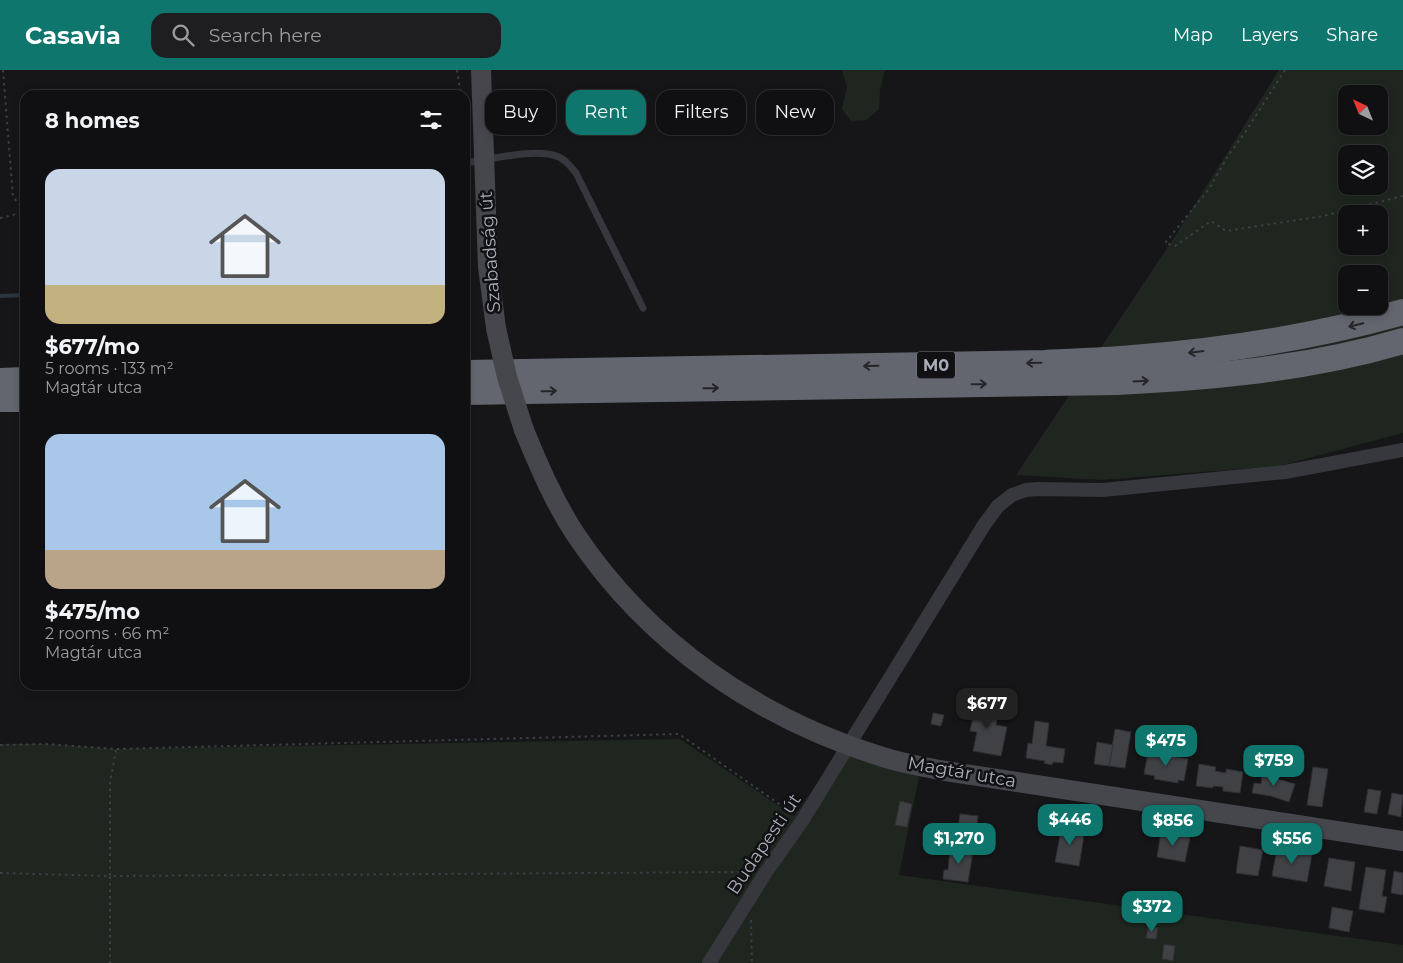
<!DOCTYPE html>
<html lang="en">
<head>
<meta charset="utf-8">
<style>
	body { margin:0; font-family:Montserrat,sans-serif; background:#1e1e20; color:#f1f3f6; height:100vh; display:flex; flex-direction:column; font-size:19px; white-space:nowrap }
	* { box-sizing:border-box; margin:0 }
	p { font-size:16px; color:#9c9d9f }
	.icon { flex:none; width:28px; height:28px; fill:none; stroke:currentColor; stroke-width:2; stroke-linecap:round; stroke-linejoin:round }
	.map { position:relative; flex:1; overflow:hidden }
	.sheet { position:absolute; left:20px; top:20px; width:450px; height:600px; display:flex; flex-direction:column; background:#101012; border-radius:15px; box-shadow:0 2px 8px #0003,0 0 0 1px #303032 }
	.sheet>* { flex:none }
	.hud { position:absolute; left:485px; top:20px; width:475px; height:45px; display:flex; gap:10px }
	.needle { width:32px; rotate:317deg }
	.buttons { position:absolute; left:1338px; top:15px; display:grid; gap:10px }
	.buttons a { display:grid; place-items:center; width:50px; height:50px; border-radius:10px; background:#101012; box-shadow:0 2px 8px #0003,0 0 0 1px #303032; font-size:25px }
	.price { position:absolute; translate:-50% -42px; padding:0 11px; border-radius:10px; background:#0f766e; color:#fff; font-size:16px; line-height:32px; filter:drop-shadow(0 1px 2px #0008) }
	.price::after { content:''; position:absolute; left:50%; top:30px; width:15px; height:11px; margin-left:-8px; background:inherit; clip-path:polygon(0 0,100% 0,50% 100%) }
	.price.current { background:#222; color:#fff }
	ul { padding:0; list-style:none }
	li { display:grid; align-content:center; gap:10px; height:265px; padding:0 25px }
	li span { display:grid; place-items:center; height:155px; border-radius:15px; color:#555 }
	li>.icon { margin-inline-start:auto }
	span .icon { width:90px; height:90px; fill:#fffc; stroke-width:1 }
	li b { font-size:21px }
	h2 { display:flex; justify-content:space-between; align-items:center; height:60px; padding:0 25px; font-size:21px }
	.tag { padding:0 18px; border-radius:15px; background:#101012; box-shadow:0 2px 8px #0003,0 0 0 1px #303032; font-size:18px; line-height:45px }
	.tag.current { background:#0f766e; color:#fff }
	header { display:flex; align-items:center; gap:30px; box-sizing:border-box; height:70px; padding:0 25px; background:#0f766e; color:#fff }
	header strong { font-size:24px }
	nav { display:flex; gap:28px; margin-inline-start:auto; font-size:18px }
	.search { width:350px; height:45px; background:#1e1e20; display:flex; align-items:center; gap:12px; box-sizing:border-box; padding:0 18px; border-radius:15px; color:#9c9d9f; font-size:19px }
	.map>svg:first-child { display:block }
	.green { fill:#1e261f; fill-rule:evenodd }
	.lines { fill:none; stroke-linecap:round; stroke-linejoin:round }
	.stream { stroke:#2c353c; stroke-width:4 }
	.building { fill:#404145; stroke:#303034 }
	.path { stroke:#3d3f44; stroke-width:2; stroke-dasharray:2.5 4; stroke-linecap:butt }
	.lane { stroke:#37383d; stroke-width:7 }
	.street { stroke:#37383d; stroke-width:14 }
	.secondary { stroke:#45474d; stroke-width:20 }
	.highway { stroke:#63666e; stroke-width:26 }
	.secondary-bridge { stroke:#45474d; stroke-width:20 }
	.oneway { stroke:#26262a }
	.labels { text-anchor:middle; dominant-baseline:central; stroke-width:5; stroke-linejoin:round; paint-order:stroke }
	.shield { fill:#111113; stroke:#7b7e86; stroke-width:1 }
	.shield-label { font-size:16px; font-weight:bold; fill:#a8adb8 }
	.street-label { font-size:18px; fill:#a8adb8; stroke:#111113 }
</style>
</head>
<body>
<header>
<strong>Casavia</strong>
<div class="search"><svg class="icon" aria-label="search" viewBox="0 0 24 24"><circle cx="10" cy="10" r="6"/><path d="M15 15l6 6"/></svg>Search here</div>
<nav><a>Map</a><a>Layers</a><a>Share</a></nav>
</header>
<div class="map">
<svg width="1403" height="893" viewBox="0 0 1403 893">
	<rect width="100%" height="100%" fill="#161618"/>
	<g class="green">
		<path d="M842,0h43l-5,20 -1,19 -13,11 -15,1 -9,-12 5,-22z"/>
		<path d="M1279,0h124v363l-124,33 -177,14 -86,-5 159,-239zM1346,24h33v32h-33zM1346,84h33v32h-33zM1346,144h33v32h-33zM1346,204h33v32h-33z"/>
		<path d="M680,669l114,77 46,-64 81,15 -22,108 504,70v18h-1403v-219h46l70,5z"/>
	</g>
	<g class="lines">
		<path class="stream" d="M0,226l25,-1"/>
	</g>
	<g class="building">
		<path d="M977,628l10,3 -1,8 12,3 -2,13 11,2 -6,29 -28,-5 4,-19 -7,-1z"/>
		<path d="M933,643l11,2 -3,11 -10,-2z"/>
		<path d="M1035,651l14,2 -3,23 19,3 -2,14 -10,-1 -1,3 -8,-2 1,-2 -19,-3 2,-15 4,1z"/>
		<path d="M1115,659l16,3 -6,36 -16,-2z"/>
		<path d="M1097,672l16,3 -4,21 -15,-2z"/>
		<path d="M1148,682l40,7 -4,22 -6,-1v3l-24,-4 1,-3 -11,-2z"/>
		<path d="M1199,694l17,3 -1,4 11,2v-4l17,3 -3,21 -17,-2v-4l-10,-1v2l-17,-2z"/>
		<path d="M1313,697l15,2 -6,38 -15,-2z"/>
		<path d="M1263,699l12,1 -1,8 21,6 -6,18 -18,-6 -19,-3 2,-10 7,1z"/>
		<path d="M1368,719l13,2 -4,23 -13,-2z"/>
		<path d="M1392,723l11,2 -2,22 -13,-3z"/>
		<path d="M900,731l12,3 -5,23 -12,-2z"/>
		<path d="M960,744l18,2 -5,35 -27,-3 3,-21 9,1z"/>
		<path d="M1062,755l23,4 -6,37 -24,-4z"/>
		<path d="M1161,762l29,5 -5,25 -28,-5z"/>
		<path d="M1240,776l23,4 -5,26 -22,-3z"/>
		<path d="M950,778l23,3 -5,31 -25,-3 1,-9h4z"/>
		<path d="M1277,778l35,6 -5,28 -35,-6z"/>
		<path d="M1329,788l26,4 -4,29 -27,-5z"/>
		<path d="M1366,797l20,3 -4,26 5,1 -3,16 -25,-4z"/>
		<path d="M1394,801l9,2v22l-12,-2z"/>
		<path d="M1332,837l21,4 -4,21 -20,-4z"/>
		<path d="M1148,857l10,1 -2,11 -10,-1z"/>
		<path d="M1164,874l11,2 -2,15 -11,-2z"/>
	</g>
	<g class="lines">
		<g class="path">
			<path d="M3,0l10,127 12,14"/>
			<path d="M457,0l4,25"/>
			<path d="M1285,0l-39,61 -18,25 -19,33 -44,54 10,3 36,-25 15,10 97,-15 80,-20"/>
			<path d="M0,148l25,-6"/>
			<path d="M0,675l46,-1 70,5 563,-15 113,79"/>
			<path d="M116,680l-6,33v93l641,-4"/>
			<path d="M0,803l110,3v87"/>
			<path d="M751,850l1,43"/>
		</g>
		<path class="lane" d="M465,93c25,-3 71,-16 94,-6 7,3 12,10 17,16l67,135"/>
		<path class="street" d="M709,893l57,-91 36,-51 182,-296 14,-19 14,-11 14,-5 12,-1 65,1 182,-18 118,-22"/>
		<g class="secondary">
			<path d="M481,0l7,197 8,61"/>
			<path d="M524,360c15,36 30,72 52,105 73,109 183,184 307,222 18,6 37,9 56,13l464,71"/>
		</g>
		<g class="highway">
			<path d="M465,303l580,-10c29,-2 59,-2 88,-5 91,-7 182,-21 270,-46"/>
			<path d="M0,311l25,-1"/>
			<path d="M465,322l652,-10c97,-5 192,-13 286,-41"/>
			<path d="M0,329h25"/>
		</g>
		<path class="secondary-bridge" d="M496,258l11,49 17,53"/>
	</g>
	<defs><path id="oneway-shaft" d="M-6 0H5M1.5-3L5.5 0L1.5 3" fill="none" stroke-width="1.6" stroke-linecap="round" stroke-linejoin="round" transform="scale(1.25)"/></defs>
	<g class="oneway">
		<use href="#oneway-shaft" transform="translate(1356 255) rotate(167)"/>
		<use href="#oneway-shaft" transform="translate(1196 282) rotate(173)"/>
		<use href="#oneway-shaft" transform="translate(1034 293) rotate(179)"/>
		<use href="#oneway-shaft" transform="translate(871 296) rotate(179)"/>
		<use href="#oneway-shaft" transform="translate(1141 311) rotate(-3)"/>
		<use href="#oneway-shaft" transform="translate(979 314) rotate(-1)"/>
		<use href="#oneway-shaft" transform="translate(711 318) rotate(-1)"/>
		<use href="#oneway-shaft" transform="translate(549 321) rotate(-1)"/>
	</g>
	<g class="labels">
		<rect class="shield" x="917" y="281.5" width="38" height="27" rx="4"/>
		<g class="shield-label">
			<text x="936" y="295">M0</text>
		</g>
		<g class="street-label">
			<text transform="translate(490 182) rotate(-94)">Szabadság út</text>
			<text transform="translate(962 702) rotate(10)">Magtár utca</text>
			<text transform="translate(764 774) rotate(-56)">Budapesti út</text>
		</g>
	</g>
</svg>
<div class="buttons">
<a><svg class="needle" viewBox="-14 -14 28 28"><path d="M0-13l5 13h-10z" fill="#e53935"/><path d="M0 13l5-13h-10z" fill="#9c9d9f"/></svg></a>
<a><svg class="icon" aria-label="layers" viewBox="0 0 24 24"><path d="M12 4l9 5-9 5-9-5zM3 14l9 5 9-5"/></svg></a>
<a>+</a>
<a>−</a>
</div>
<b class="price current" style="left:987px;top:660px">$677</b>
<b class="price" style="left:1166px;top:697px">$475</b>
<b class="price" style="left:1274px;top:717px">$759</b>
<b class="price" style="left:1070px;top:776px">$446</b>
<b class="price" style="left:1173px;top:777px">$856</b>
<b class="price" style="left:959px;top:795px">$1,270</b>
<b class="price" style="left:1292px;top:795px">$556</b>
<b class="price" style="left:1152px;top:863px">$372</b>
<div class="hud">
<a class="tag">Buy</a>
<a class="tag current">Rent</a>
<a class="tag">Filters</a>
<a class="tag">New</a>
</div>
<section class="sheet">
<h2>8 homes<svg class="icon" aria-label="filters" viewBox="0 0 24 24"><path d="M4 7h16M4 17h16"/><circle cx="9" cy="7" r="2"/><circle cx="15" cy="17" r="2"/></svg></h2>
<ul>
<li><span style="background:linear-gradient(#c9d6e8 75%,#c2b280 0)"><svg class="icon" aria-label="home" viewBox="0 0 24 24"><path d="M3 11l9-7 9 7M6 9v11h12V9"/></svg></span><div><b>$677/mo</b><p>5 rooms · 133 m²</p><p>Magtár utca</p></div></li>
<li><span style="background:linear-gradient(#a9c7e8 75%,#b9a48a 0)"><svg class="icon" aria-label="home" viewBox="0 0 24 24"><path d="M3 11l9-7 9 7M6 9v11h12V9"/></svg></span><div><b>$475/mo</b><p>2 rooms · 66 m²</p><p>Magtár utca</p></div></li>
</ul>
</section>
</div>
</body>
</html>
